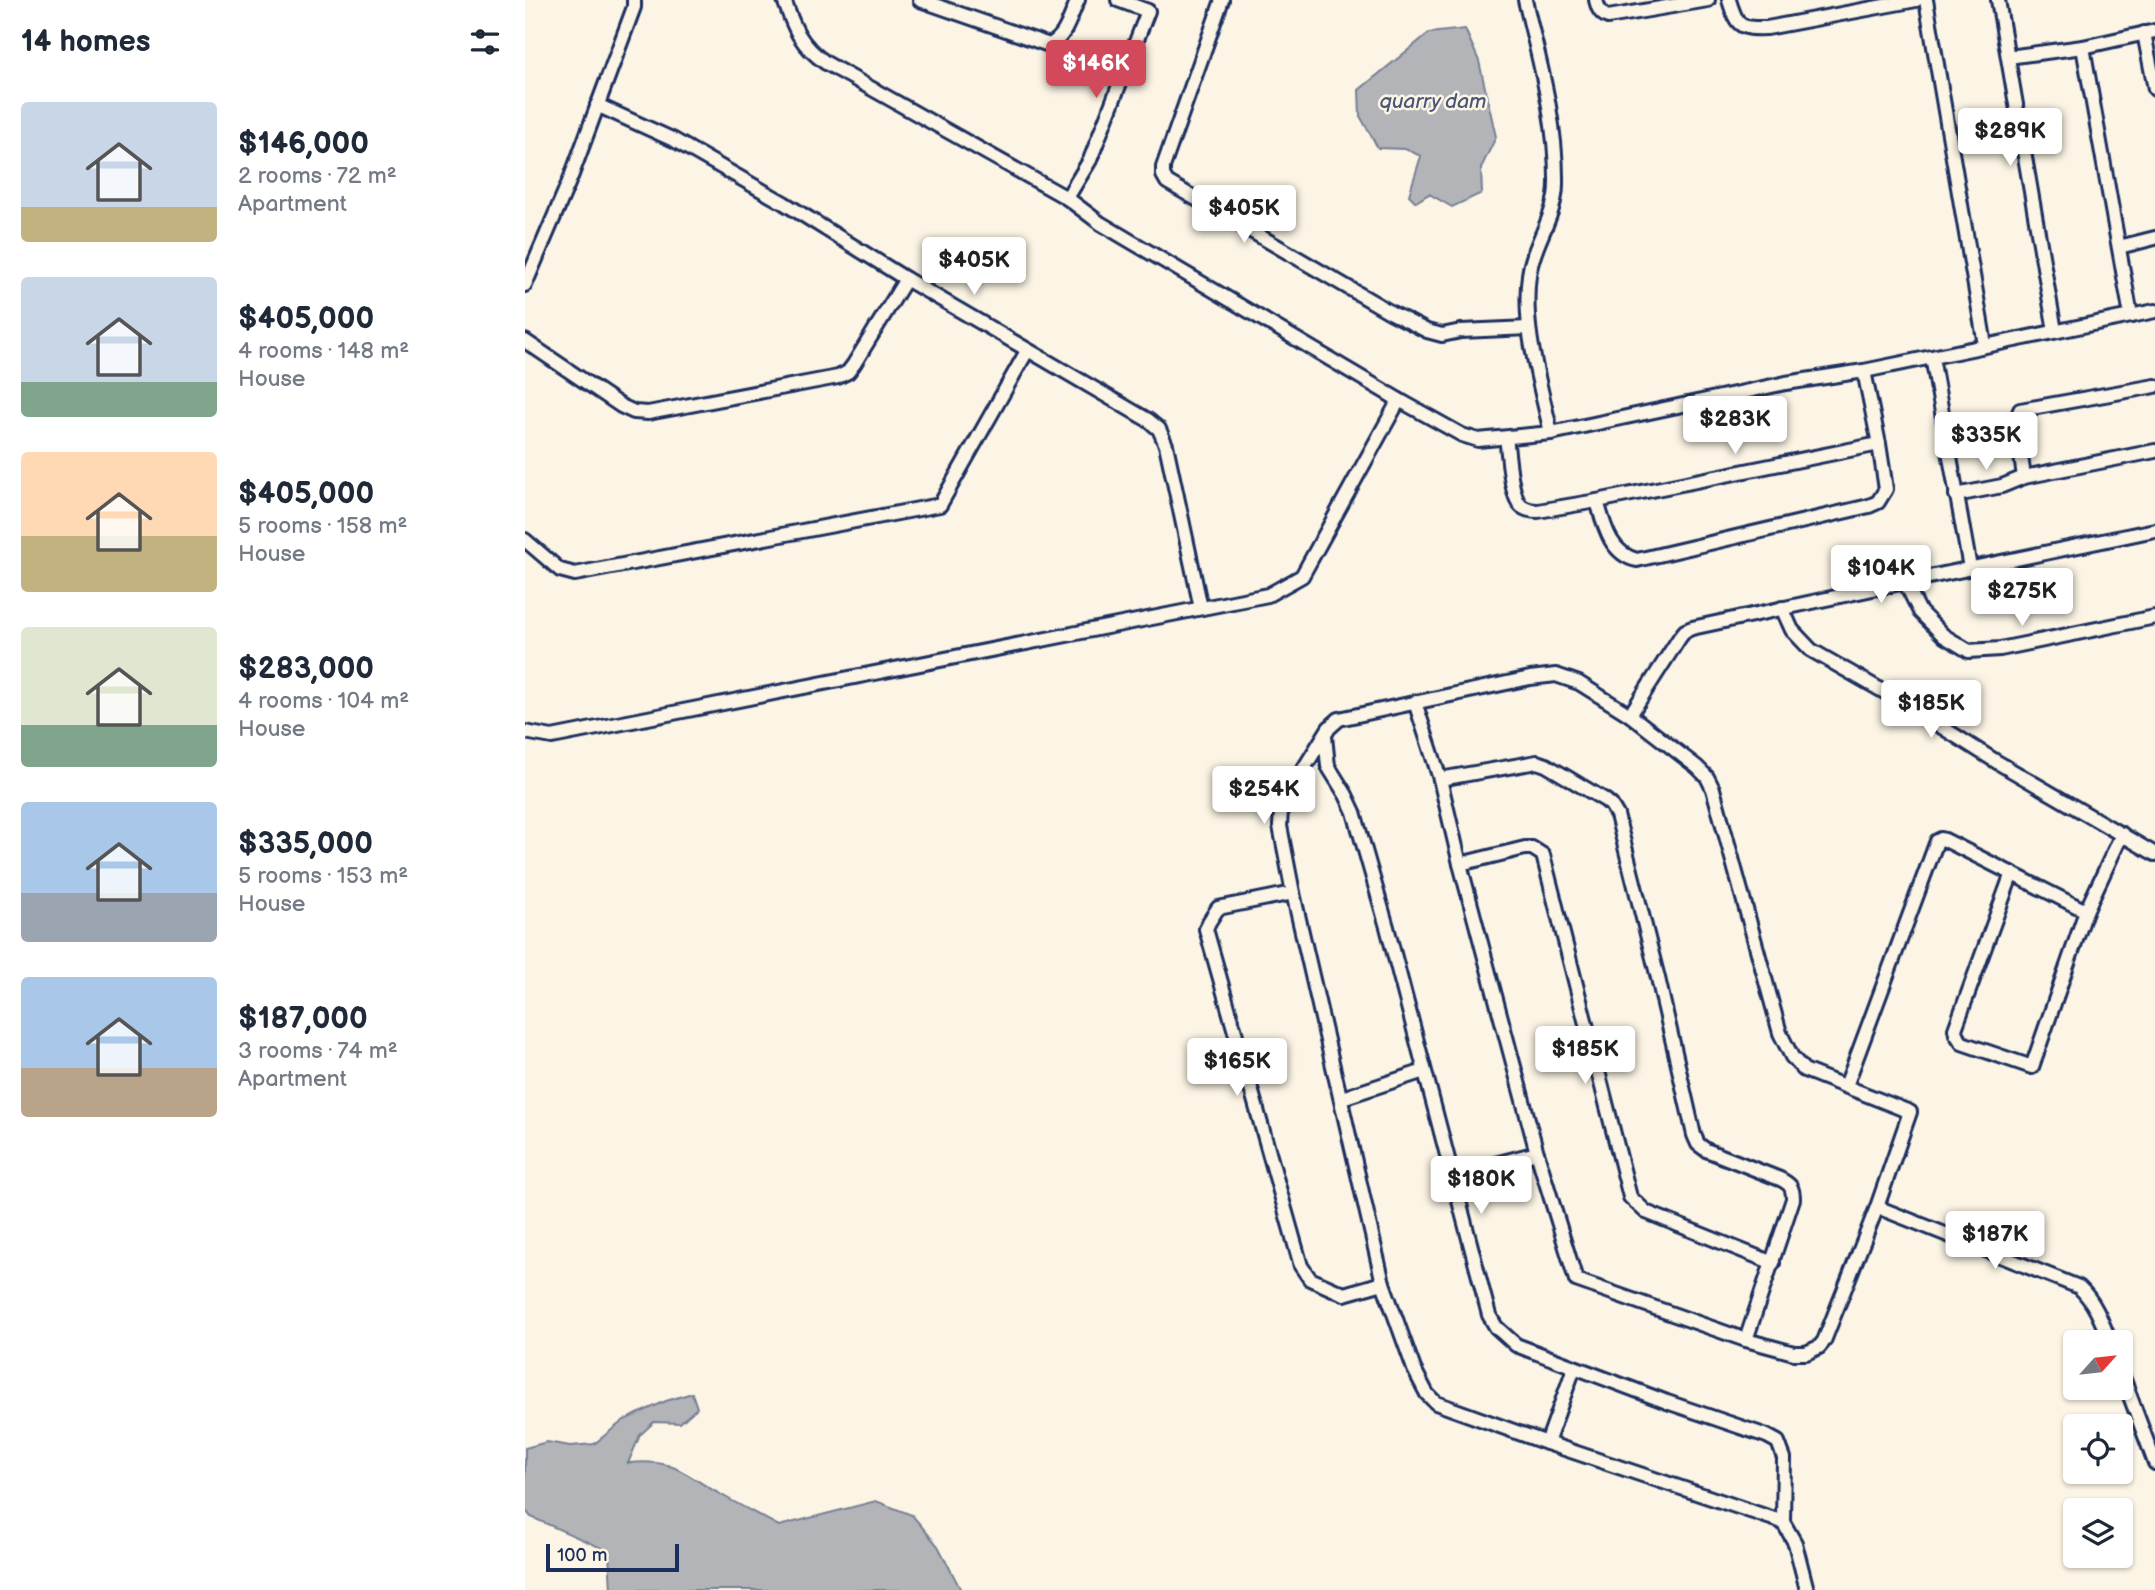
<!DOCTYPE html>
<html lang="en">
<head>
<meta charset="utf-8">
<style>
	body { margin:0; font-family:"Balsamiq Sans",sans-serif; background:#f6f6f7; color:#1f2937; height:100vh; display:flex; flex-direction:column; font-size:26px; white-space:nowrap }
	* { box-sizing:border-box; margin:0 }
	p { font-size:23px; color:#747a83 }
	.icon { flex:none; width:38px; height:38px; fill:none; stroke:currentColor; stroke-width:2; stroke-linecap:round; stroke-linejoin:round }
	.map { position:relative; flex:1; overflow:hidden }
	.side { display:flex; flex-direction:column; background:#fff; width:525px }
	.side>* { flex:none }
	.needle { width:46px; rotate:63deg }
	.controls { position:absolute; left:1538px; top:1330px; display:grid; gap:14px }
	.controls a { display:grid; place-items:center; width:70px; height:70px; border-radius:7px; background:#fff; box-shadow:0 2px 5px #0004; font-size:35px }
	.scale { position:absolute; left:21px; bottom:18px; width:133px; box-sizing:border-box; padding-left:7px; border:4px solid #1b2f5e; border-top:0; font-size:19px; line-height:24px; white-space:nowrap; color:#1b2f5e; -webkit-text-stroke:5px #fcf5e5; paint-order:stroke }
	.price { position:absolute; translate:-50% -60px; padding:0 16px; border-radius:7px; background:#fff; color:#222; font-size:23px; line-height:46px; filter:drop-shadow(0 2px 4px #0008) }
	.price::after { content:''; position:absolute; left:50%; top:42px; width:21px; height:16px; margin-left:-10px; background:inherit; clip-path:polygon(0 0,100% 0,50% 100%) }
	.price.selected { background:#d1495b; color:#fff }
	ul { padding:0; list-style:none }
	li { display:flex; align-items:center; gap:21px; height:175px; padding:0 21px }
	li span { display:grid; place-items:center; flex:none; width:196px; height:140px; border-radius:7px; color:#555 }
	li>.icon { margin-inline-start:auto }
	span .icon { width:84px; height:84px; fill:#fffc; stroke-width:1 }
	li b { font-size:30px }
	h2 { display:flex; justify-content:space-between; align-items:center; height:84px; padding:0 21px; font-size:30px }
	main { display:flex; flex:1; min-height:0 }
	.map>svg:first-child { display:block }
	.water { fill:#b2b4b8; stroke:#767f94; stroke-width:2 }
	.lines { fill:none; stroke-linecap:round; stroke-linejoin:round }
	.minor-casing { stroke:#1b2f5e; stroke-width:18 }
	.minor { stroke:#fcf5e5; stroke-width:12 }
	.labels { text-anchor:middle; dominant-baseline:central; stroke-width:5; stroke-linejoin:round; paint-order:stroke }
	.water-label { font-size:21px; font-style:italic; fill:#485779; stroke:#fcf5e5 }
</style>
</head>
<body>
<main>
<section class="side">
<h2>14 homes<svg class="icon" aria-label="filters" viewBox="0 0 24 24"><path d="M4 7h16M4 17h16"/><circle cx="9" cy="7" r="2"/><circle cx="15" cy="17" r="2"/></svg></h2>
<ul>
<li><span style="background:linear-gradient(#c9d6e8 75%,#c2b280 0)"><svg class="icon" aria-label="home" viewBox="0 0 24 24"><path d="M3 11l9-7 9 7M6 9v11h12V9"/></svg></span><div><b>$146,000</b><p>2 rooms · 72 m²</p><p>Apartment</p></div></li>
<li><span style="background:linear-gradient(#c9d6e8 75%,#7fa58c 0)"><svg class="icon" aria-label="home" viewBox="0 0 24 24"><path d="M3 11l9-7 9 7M6 9v11h12V9"/></svg></span><div><b>$405,000</b><p>4 rooms · 148 m²</p><p>House</p></div></li>
<li><span style="background:linear-gradient(#ffd9b3 60%,#c2b280 0)"><svg class="icon" aria-label="home" viewBox="0 0 24 24"><path d="M3 11l9-7 9 7M6 9v11h12V9"/></svg></span><div><b>$405,000</b><p>5 rooms · 158 m²</p><p>House</p></div></li>
<li><span style="background:linear-gradient(#dfe7d0 70%,#7fa58c 0)"><svg class="icon" aria-label="home" viewBox="0 0 24 24"><path d="M3 11l9-7 9 7M6 9v11h12V9"/></svg></span><div><b>$283,000</b><p>4 rooms · 104 m²</p><p>House</p></div></li>
<li><span style="background:linear-gradient(#a9c7e8 65%,#9aa5b1 0)"><svg class="icon" aria-label="home" viewBox="0 0 24 24"><path d="M3 11l9-7 9 7M6 9v11h12V9"/></svg></span><div><b>$335,000</b><p>5 rooms · 153 m²</p><p>House</p></div></li>
<li><span style="background:linear-gradient(#a9c7e8 65%,#b9a48a 0)"><svg class="icon" aria-label="home" viewBox="0 0 24 24"><path d="M3 11l9-7 9 7M6 9v11h12V9"/></svg></span><div><b>$187,000</b><p>3 rooms · 74 m²</p><p>Apartment</p></div></li>
</ul>
</section>
<div class="map">
<svg width="1630" height="1590" viewBox="0 0 1630 1590">
	<rect width="100%" height="100%" fill="#fcf5e5"/>
	<filter id="ink" filterUnits="userSpaceOnUse"><feTurbulence type="fractalNoise" baseFrequency=".0143" numOctaves="2"/><feDisplacementMap in="SourceGraphic" scale="14" xChannelSelector="R" yChannelSelector="G"/><feConvolveMatrix kernelMatrix="1 2 1 2 8 2 1 2 1" color-interpolation-filters="sRGB"/></filter>
	<g filter="url(#ink)">
		<g class="water">
			<path d="M940,29l14,32 17,76 -15,31 1,25 -30,14 -23,-13 -13,8 -7,-7 12,-39 -16,-7 -27,-1 -18,-32 -1,-26 70,-57z"/>
			<path d="M167,1393l5,15 -17,15 -26,-1 -14,13 -12,28c47,-5 55,11 92,31 19,11 39,21 59,32l97,-25 36,14 26,31 23,44h-350l-2,-37 -5,-4 -73,-32 -6,-7v-62l22,-6 23,4 24,-2 30,-24 42,-19z"/>
		</g>
		<g class="lines">
			<defs>
				<g id="minor">
					<path d="M259,0c10,28 16,45 42,63l241,135 33,25 299,177 63,35 16,5 73,-7 235,-50 78,-12 291,-60"/>
					<path d="M395,0l129,45c17,-7 21,-29 29,-45"/>
					<path d="M697,0l-59,167v8l4,7 223,130 37,19 15,4 19,-4 68,-3"/>
					<path d="M1000,0c14,60 32,122 31,184 0,33 -23,59 -27,91 -7,52 11,107 22,158"/>
					<path d="M1071,0c2,8 4,14 12,17l100,-17"/>
					<path d="M1204,0c8,26 10,29 38,28l149,-28"/>
					<path d="M1401,0l59,345"/>
					<path d="M1473,0l57,331"/>
					<path d="M1619,33l11,56"/>
					<path d="M1558,47l48,269"/>
					<path d="M1483,57l75,-10 72,-16"/>
					<path d="M72,105l77,35 110,63 122,76 242,141 11,9 7,16 35,163"/>
					<path d="M542,198l23,-38 58,-149 -30,-11"/>
					<path d="M1594,247l36,-9"/>
					<path d="M0,285l46,-108 63,-170v-7"/>
					<path d="M0,341l96,65 13,6 14,1 190,-36 10,-5 6,-8 52,-85"/>
					<path d="M1407,357l38,211"/>
					<path d="M981,438c3,17 4,57 15,68 5,4 10,5 17,5l59,-10c7,24 13,53 40,59l232,-54 9,-4 8,-13 -7,-45 -15,-73"/>
					<path d="M1499,477l-8,-56 4,-11 135,-24"/>
					<path d="M1431,495l46,-9 22,-9 131,-26"/>
					<path d="M1072,501l282,-57"/>
					<path d="M0,540l35,30 15,4 365,-69 87,-154"/>
					<path d="M1380,582l15,30 24,24 25,15 31,-2 155,-32"/>
					<path d="M1257,608l10,22 19,20 91,52 95,60 158,92"/>
					<path d="M890,702l25,77 20,85 77,289 39,127 170,60 48,13h12l13,-6 5,-6 53,-134 33,-95 -106,-42 -12,-13 -12,-24 -67,-244 -6,-12 -10,-10 -67,-52 -51,-32 -23,-8 -26,3 -191,41 -10,9 -41,66 -7,17 -1,15 13,67 90,390 31,86 13,25 9,9 111,40 236,79"/>
					<path d="M1105,715l50,-78 5,-6 7,-3 213,-46 250,-52"/>
					<path d="M0,732l27,5 716,-142 34,-19 97,-176"/>
					<path d="M800,736l3,30 18,29 8,17 33,115 102,388 7,12 20,18 151,57 100,34 11,6 6,16 -1,64 12,21 12,47"/>
					<path d="M915,779l97,-17 9,3 59,35 6,5 6,10 41,163 36,157 4,9 8,6 74,29c10,5 13,8 13,20l-47,141"/>
					<path d="M935,864l65,-16h7l11,7 87,342 16,15 127,51"/>
					<path d="M1487,873l-57,156 1,5 6,9 70,24 54,-156 36,-77"/>
					<path d="M768,893l-75,15 -9,14 -3,7 95,337 9,13 34,15 39,-11"/>
					<path d="M1321,1086l91,-245 4,-2 4,1 141,71"/>
					<path d="M817,1098l82,-27"/>
					<path d="M928,1175l84,-22"/>
					<path d="M1352,1207l202,80c16,15 23,35 31,55"/>
					<path d="M1596,1372l34,91"/>
					<path d="M1022,1443l27,-75"/>
				</g>
			</defs>
			<use href="#minor" class="minor-casing"/>
			<use href="#minor" class="minor"/>
		</g>
	</g>
	<g class="labels">
		<g class="water-label">
			<text x="908" y="101">quarry dam</text>
		</g>
	</g>
</svg>
<div class="controls">
<a><svg class="needle" viewBox="-14 -14 28 28"><path d="M0-13l5 13h-10z" fill="#e53935"/><path d="M0 13l5-13h-10z" fill="#747a83"/></svg></a>
<a><svg class="icon" aria-label="locate" viewBox="0 0 24 24"><circle cx="12" cy="12" r="6"/><path d="M12 2v4M12 18v4M2 12h4M18 12h4"/></svg></a>
<a><svg class="icon" aria-label="layers" viewBox="0 0 24 24"><path d="M12 4l9 5-9 5-9-5zM3 14l9 5 9-5"/></svg></a>
</div>
<div class="scale">100 m</div>
<b class="price selected" style="left:571px;top:100px">$146K</b>
<b class="price" style="left:1485px;top:168px">$289K</b>
<b class="price" style="left:719px;top:245px">$405K</b>
<b class="price" style="left:449px;top:297px">$405K</b>
<b class="price" style="left:1210px;top:456px">$283K</b>
<b class="price" style="left:1461px;top:472px">$335K</b>
<b class="price" style="left:1356px;top:605px">$104K</b>
<b class="price" style="left:1497px;top:628px">$275K</b>
<b class="price" style="left:1406px;top:740px">$185K</b>
<b class="price" style="left:739px;top:826px">$254K</b>
<b class="price" style="left:1060px;top:1086px">$185K</b>
<b class="price" style="left:712px;top:1098px">$165K</b>
<b class="price" style="left:956px;top:1216px">$180K</b>
<b class="price" style="left:1470px;top:1271px">$187K</b>
</div>
</main>
</body>
</html>
